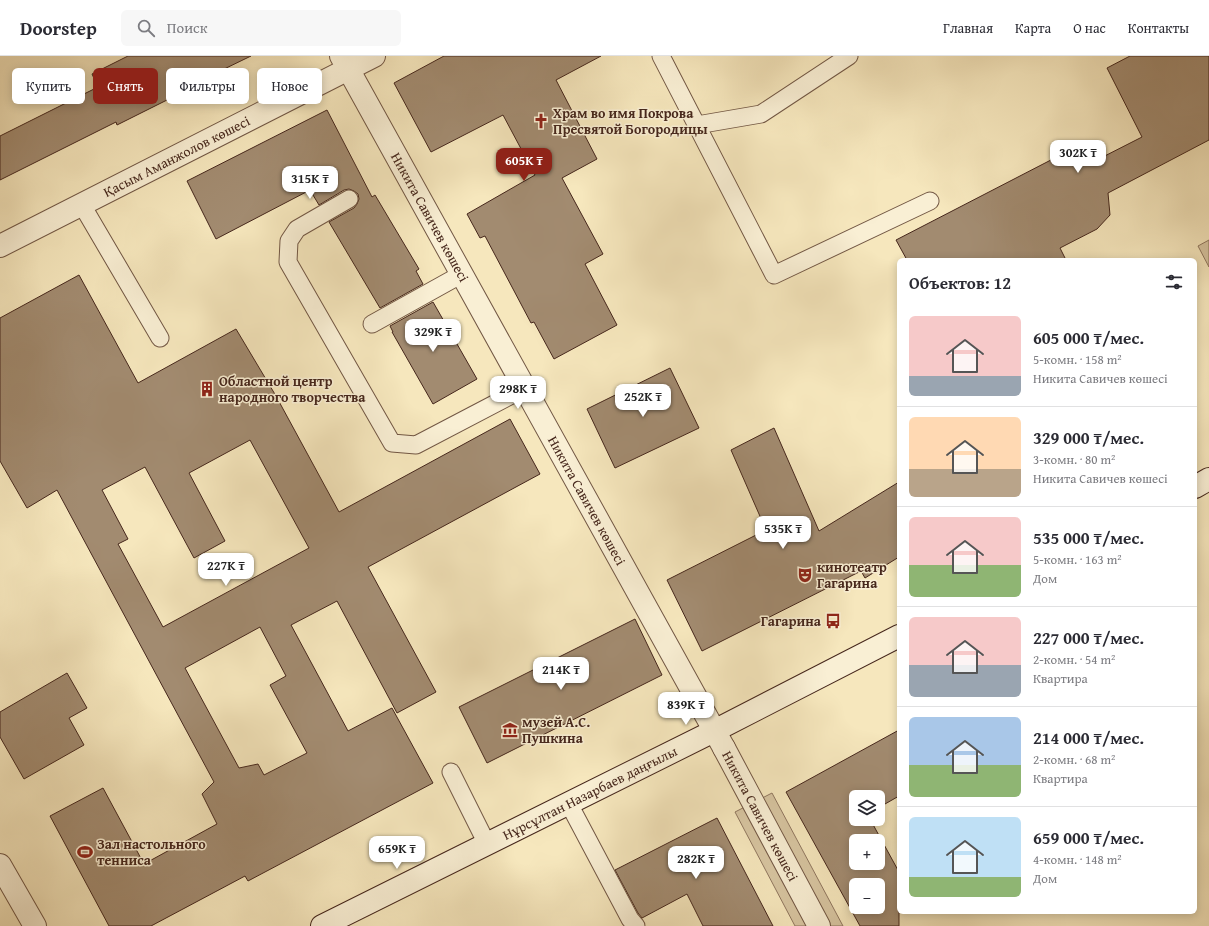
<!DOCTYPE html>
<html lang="ru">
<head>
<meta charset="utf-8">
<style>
	body { margin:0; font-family:"Gentium Book Plus",serif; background:#f7f7f7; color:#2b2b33; height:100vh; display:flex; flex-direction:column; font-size:15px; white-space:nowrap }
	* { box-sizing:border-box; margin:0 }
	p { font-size:13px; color:#7c7c81 }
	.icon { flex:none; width:22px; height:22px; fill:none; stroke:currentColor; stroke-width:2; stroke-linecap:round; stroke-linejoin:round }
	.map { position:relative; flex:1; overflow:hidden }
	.details { position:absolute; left:897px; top:202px; width:300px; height:656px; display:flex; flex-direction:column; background:#fff; border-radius:6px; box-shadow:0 2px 10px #0003 }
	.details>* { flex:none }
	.guide { position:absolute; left:12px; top:12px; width:380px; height:36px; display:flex; gap:8px }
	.controls { position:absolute; left:849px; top:734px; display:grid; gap:8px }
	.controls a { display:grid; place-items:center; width:36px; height:36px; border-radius:6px; background:#fff; box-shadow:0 2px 10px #0003; font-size:20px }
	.price { position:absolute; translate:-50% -34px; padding:0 9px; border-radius:8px; background:#fff; color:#222; font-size:13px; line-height:26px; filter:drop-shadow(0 1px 2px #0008) }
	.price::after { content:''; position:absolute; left:50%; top:24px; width:12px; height:9px; margin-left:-6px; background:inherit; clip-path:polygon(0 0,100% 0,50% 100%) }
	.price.on { background:#8f2418; color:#fff }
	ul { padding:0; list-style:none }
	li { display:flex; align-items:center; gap:12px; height:100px; padding:0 12px }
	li+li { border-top:1px solid #e1e1e2 }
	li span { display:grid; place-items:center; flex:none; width:112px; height:80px; border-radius:6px; color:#555 }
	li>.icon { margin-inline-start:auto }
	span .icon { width:48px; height:48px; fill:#fffc; stroke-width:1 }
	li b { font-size:17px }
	h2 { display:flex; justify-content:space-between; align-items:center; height:48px; padding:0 12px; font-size:17px }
	.chip { padding:0 14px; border-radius:6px; background:#fff; box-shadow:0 2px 10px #0003; font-size:14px; line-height:36px }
	.chip.on { background:#8f2418; color:#fff }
	header { display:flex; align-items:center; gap:24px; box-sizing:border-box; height:56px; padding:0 20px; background:#fff; border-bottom:1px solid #e1e1e2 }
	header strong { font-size:19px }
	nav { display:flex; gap:22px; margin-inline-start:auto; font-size:14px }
	.search { width:280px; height:36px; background:#f7f7f7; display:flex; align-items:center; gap:10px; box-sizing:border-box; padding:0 14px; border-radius:6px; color:#7c7c81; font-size:15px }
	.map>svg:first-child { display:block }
	.green { fill:#d8c6a2; stroke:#8f765f }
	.building { fill:#a28b70; stroke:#46271c; fill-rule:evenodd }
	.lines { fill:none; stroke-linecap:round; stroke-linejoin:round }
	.service-casing { stroke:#725744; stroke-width:19 }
	.pedestrian-casing { stroke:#725744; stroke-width:24 }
	.minor-casing { stroke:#725744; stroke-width:24 }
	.secondary-casing { stroke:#46271c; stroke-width:24 }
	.service { stroke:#f9efd4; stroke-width:17 }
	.pedestrian { stroke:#f9efd4; stroke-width:22 }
	.minor { stroke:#f9efd4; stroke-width:22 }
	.secondary { stroke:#f9efd4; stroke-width:22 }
	.labels { text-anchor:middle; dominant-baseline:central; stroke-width:3; stroke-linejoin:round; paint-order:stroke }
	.poi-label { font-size:14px; font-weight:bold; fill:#46271c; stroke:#f9efd4; text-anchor:start }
	.street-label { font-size:14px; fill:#46271c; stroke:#f9efd4 }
</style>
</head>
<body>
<header>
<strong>Doorstep</strong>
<div class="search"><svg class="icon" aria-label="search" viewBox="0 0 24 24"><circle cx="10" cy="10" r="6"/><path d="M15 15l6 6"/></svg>Поиск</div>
<nav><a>Главная</a><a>Карта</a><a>О нас</a><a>Контакты</a></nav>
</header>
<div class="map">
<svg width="1209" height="870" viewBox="0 0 1209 870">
	<rect width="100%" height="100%" fill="#f6e7bd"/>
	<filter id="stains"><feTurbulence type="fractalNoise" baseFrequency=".005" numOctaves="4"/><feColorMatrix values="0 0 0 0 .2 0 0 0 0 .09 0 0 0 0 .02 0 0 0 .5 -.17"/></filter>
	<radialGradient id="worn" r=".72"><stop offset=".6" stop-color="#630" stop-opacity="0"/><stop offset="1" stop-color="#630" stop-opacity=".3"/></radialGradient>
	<g class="green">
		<path d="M1209,184v27l-11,-21z"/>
		<path d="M772,737l71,133h-48l-60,-114z"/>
	</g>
	<g class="building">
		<path d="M128,0h123l-66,32 2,2 -70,35 -1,-3 -116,58v-44l98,-49 -6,-13z"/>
		<path d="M444,0h157l-45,24 41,79 -35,19 41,76 -18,10 32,61 -63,34 -20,-37 -3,1 -46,-87 -5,2 -13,-24 68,-39 -32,-60 -72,37 -37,-69z"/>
		<path d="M1130,0h79v84l-101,53 2,22 -13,14 -37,19 6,12h-159l-11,-20 182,-94 11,18 53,-27 -35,-69z"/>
		<path d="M327,54l45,87 3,-2 44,74 -3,2 7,13 -43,24 -51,-86 25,-14 3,-4 2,-5 -1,-5 -4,-3 -5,-2 -5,1 -25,15 -9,-15 -94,49 -29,-58z"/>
		<path d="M79,219l59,108 98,-54 40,67 63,116 171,-93 30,55 -172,93 68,125 -39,21 -60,-112 -46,24 57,106 44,-23 41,75 -185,98 -3,-5 -94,50h-42l-59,-110 53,-28 41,76 73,-40 -15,-30 12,-12 -157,-292 -30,18 -27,-47v-143zM250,384l59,108 -146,79 -45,-83 10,-5 -26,-49 43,-23 49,91 31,-17 -36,-68zM260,571l26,49 -16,9 37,68 -43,22 -6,-11 -19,4 -54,-100z"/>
		<path d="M433,246l44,77 -44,25 -41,-72h1l-3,-6z"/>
		<path d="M670,312l29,60 -84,40 -28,-59z"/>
		<path d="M774,372l45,103 80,-49v75l-34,21 -4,-7 -159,80 -35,-71 99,-50 -35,-80z"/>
		<path d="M635,563l27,56 -175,88 -28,-56z"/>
		<path d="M67,617l20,35 -18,10 15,27 -60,34 -24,-42v-25z"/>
		<path d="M899,674v66l-21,12v-11h-22v22h14l29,53v54h-39l-74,-134zM856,785h22v22h-22zM856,829h22v22h-22z"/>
		<path d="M717,762l56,108h-70l-16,-32 -45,24 -4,-5 -23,-43z"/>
	</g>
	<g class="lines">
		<defs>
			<g id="service">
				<path d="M661,0l113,219 156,-74"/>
				<path d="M697,69l64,-11 88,-58"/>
				<path d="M349,143l-52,30 -8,12 -1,21 104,181 24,2 109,-57"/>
				<path d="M82,149l78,133"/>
				<path d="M372,268l90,-50"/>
				<path d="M451,716l36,72"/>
				<path d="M569,748l61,115 6,7"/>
			</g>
			<g id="pedestrian">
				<path id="s1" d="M724,692l95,178"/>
			</g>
			<g id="minor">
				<path id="s2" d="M341,0l383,692"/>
				<path id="s3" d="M0,190l374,-190"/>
				<path d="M0,809l35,61"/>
			</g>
			<g id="secondary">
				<path d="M1195,431l14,-8"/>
				<path id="s4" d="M322,870l392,-195 185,-95"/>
			</g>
		</defs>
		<use href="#service" class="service-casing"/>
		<use href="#pedestrian" class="pedestrian-casing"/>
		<use href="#minor" class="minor-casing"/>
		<use href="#secondary" class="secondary-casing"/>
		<use href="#service" class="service"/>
		<use href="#pedestrian" class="pedestrian"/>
		<use href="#minor" class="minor"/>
		<use href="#secondary" class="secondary"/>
	</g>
	<defs>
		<symbol id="church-bare" viewBox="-9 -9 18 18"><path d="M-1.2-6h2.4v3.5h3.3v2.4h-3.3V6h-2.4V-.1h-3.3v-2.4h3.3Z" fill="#8f2418" stroke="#f9efd4" stroke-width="2.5" paint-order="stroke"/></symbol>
		<symbol id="building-bare" viewBox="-9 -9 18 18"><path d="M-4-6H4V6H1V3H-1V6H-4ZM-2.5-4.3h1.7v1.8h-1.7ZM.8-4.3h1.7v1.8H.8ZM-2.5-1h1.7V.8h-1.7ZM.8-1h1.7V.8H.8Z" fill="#8f2418" stroke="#f9efd4" stroke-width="2.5" paint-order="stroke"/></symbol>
		<symbol id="theatre-bare" viewBox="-9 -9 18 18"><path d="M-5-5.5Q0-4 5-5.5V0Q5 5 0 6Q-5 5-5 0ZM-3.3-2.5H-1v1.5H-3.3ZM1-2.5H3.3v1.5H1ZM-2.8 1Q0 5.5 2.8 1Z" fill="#8f2418" stroke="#f9efd4" stroke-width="2.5" paint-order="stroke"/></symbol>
		<symbol id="bus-bare" viewBox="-9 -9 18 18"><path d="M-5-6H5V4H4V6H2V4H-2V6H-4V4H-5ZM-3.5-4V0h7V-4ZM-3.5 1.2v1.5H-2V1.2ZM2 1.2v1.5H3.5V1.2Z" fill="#8f2418" stroke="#f9efd4" stroke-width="2.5" paint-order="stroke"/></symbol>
		<symbol id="museum-bare" viewBox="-9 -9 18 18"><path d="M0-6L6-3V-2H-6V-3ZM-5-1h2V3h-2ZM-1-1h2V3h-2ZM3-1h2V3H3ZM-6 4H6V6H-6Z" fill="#8f2418" stroke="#f9efd4" stroke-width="2.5" paint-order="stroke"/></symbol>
		<symbol id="stadium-bare" viewBox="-9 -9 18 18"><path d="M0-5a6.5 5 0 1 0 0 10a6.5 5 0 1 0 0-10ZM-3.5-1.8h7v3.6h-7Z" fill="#8f2418" stroke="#f9efd4" stroke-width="2.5" paint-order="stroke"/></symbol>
	</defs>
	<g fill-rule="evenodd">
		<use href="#church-bare" x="530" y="54" width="22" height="22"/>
		<use href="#building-bare" x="196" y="322" width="22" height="22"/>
		<use href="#theatre-bare" x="794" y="508" width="22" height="22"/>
		<use href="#bus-bare" x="822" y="554" width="22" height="22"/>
		<use href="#museum-bare" x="499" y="663" width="22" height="22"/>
		<use href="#stadium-bare" x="74" y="785" width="22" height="22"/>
	</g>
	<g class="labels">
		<g class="poi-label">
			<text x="553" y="57">Храм во имя Покрова<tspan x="553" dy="16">Пресвятой Богородицы</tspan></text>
			<text x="219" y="325">Областной центр<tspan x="219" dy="16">народного творчества</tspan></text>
			<text x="817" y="511">кинотеатр<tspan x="817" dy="16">Гагарина</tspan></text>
			<text x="821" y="565" text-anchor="end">Гагарина</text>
			<text x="522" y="666">музей А.С.<tspan x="522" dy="16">Пушкина</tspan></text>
			<text x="97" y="788">Зал настольного<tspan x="97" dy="16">тенниса</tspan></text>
		</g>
		<g class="street-label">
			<text stroke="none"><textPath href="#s3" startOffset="198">Қасым Аманжолов көшесі</textPath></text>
			<text stroke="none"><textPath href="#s2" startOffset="184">Никита Савичев көшесі</textPath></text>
			<text stroke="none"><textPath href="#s2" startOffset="508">Никита Савичев көшесі</textPath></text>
			<text stroke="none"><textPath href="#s4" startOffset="299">Нұрсұлтан Назарбаев даңғылы</textPath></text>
			<text stroke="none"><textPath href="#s1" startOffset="77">Никита Савичев көшесі</textPath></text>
		</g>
	</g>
	<rect width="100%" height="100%" filter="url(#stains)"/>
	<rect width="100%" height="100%" fill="url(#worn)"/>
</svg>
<div class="controls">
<a><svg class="icon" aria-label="layers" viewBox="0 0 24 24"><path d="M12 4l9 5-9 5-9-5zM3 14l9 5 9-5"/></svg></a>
<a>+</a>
<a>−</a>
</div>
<b class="price" style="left:1078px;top:118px">302K ₸</b>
<b class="price on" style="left:524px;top:126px">605K ₸</b>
<b class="price" style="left:310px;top:144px">315K ₸</b>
<b class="price" style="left:433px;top:297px">329K ₸</b>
<b class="price" style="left:518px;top:354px">298K ₸</b>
<b class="price" style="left:643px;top:362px">252K ₸</b>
<b class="price" style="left:783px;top:494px">535K ₸</b>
<b class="price" style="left:226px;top:531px">227K ₸</b>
<b class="price" style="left:561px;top:635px">214K ₸</b>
<b class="price" style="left:686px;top:670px">839K ₸</b>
<b class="price" style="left:397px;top:814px">659K ₸</b>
<b class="price" style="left:696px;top:824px">282K ₸</b>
<div class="guide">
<a class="chip">Купить</a>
<a class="chip on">Снять</a>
<a class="chip">Фильтры</a>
<a class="chip">Новое</a>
</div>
<section class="details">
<h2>Объектов: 12<svg class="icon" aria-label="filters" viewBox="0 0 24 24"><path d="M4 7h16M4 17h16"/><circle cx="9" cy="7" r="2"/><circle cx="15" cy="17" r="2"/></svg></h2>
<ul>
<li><span style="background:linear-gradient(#f6c9c9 75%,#9aa5b1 0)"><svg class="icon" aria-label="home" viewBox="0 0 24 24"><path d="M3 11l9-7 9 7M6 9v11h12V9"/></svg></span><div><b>605 000 ₸/мес.</b><p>5-комн. · 158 m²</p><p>Никита Савичев көшесі</p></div></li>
<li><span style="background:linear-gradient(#ffd9b3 65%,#b9a48a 0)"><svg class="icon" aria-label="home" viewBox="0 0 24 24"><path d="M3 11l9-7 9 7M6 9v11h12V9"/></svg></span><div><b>329 000 ₸/мес.</b><p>3-комн. · 80 m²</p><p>Никита Савичев көшесі</p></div></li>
<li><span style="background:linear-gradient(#f6c9c9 60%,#8fb573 0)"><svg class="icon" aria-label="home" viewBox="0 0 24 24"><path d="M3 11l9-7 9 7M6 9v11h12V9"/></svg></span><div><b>535 000 ₸/мес.</b><p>5-комн. · 163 m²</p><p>Дом</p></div></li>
<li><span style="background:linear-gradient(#f6c9c9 60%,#9aa5b1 0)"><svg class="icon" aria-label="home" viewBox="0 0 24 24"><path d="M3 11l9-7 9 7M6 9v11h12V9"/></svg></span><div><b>227 000 ₸/мес.</b><p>2-комн. · 54 m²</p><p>Квартира</p></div></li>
<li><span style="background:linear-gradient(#a9c7e8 60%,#8fb573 0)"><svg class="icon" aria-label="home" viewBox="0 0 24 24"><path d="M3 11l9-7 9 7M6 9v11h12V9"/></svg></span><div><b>214 000 ₸/мес.</b><p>2-комн. · 68 m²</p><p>Квартира</p></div></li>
<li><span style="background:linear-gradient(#bfe0f5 75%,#8fb573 0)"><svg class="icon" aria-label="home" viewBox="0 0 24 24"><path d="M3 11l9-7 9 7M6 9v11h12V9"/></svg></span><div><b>659 000 ₸/мес.</b><p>4-комн. · 148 m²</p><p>Дом</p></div></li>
</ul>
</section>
</div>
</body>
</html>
